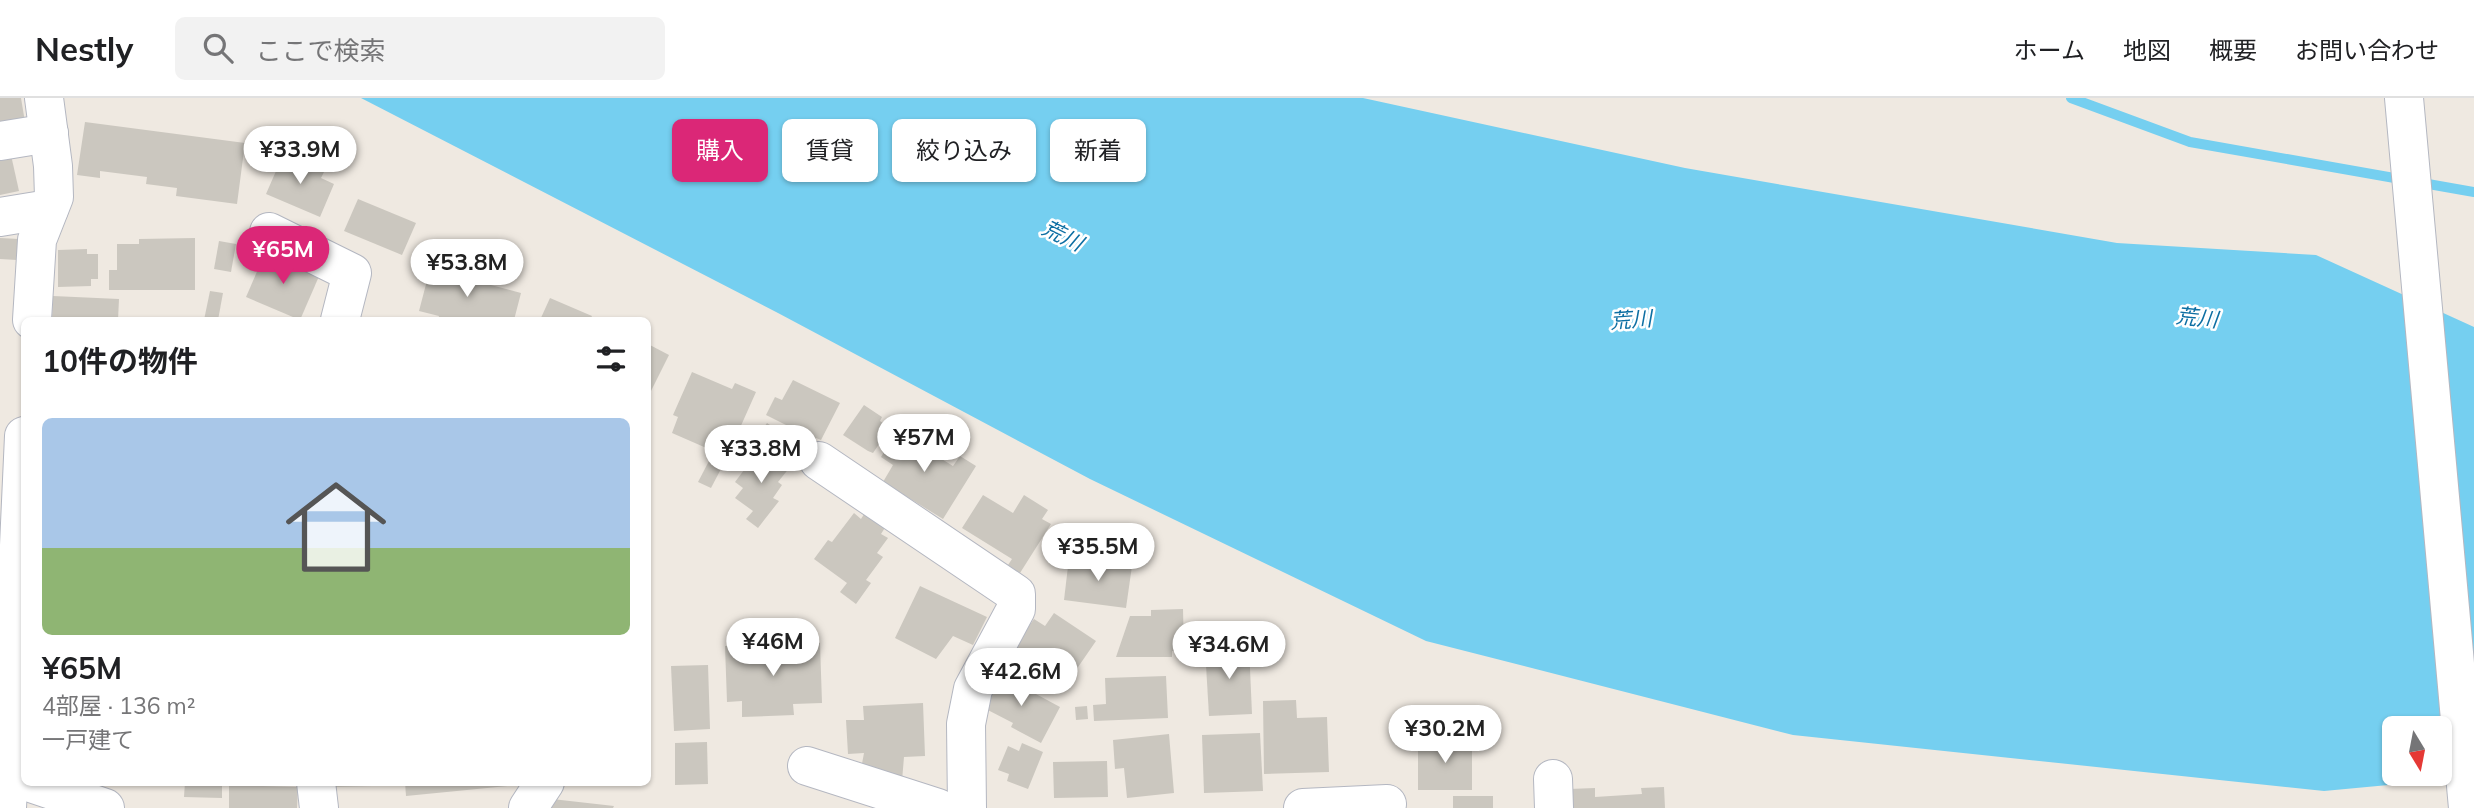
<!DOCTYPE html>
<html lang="ja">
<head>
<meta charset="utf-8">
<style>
	body { margin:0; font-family:Mulish,"Noto Sans JP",sans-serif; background:#f2f2f2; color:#202124; height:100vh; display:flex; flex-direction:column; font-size:26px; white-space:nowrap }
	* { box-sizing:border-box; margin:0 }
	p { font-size:23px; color:#757577 }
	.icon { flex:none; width:38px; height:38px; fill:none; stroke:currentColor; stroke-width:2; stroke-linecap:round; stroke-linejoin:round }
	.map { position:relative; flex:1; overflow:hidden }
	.side { position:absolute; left:21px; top:219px; width:630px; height:469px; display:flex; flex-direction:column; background:#fff; border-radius:10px; box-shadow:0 2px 5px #0004 }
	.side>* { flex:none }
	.hud { position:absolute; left:672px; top:21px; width:665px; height:63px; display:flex; gap:14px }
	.needle { width:46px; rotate:170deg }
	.fabs { position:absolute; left:2382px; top:618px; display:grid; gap:14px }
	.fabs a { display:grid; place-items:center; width:70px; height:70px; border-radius:10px; background:#fff; box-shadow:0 2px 5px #0004; font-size:35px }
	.price { position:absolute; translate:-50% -60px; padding:0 16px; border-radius:24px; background:#fff; color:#222; font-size:23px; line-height:46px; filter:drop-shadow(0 2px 4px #0008) }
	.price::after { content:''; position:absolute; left:50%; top:42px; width:21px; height:16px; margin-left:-10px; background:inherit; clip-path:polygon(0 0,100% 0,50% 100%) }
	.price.on { background:#db2777; color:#fff }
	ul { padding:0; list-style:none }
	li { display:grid; align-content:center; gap:14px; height:371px; padding:0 21px }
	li+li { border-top:2px solid #e0e0e0 }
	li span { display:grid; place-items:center; height:217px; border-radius:10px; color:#555 }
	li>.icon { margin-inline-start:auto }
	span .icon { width:126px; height:126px; fill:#fffc; stroke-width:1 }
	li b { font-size:30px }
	h2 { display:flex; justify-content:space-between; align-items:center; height:84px; padding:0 21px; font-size:30px }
	.chip { padding:0 24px; border-radius:10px; background:#fff; box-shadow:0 2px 5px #0004; font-size:24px; line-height:63px }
	.chip.on { background:#db2777; color:#fff }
	header { display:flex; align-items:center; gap:42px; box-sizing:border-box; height:98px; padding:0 35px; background:#fff; border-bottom:2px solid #e0e0e0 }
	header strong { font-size:33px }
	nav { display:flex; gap:38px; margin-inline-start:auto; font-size:24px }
	.search { width:490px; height:63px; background:#f2f2f2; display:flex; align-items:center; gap:18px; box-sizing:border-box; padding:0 24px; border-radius:10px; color:#757577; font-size:26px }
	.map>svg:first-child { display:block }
	.water { fill:#75cff0; fill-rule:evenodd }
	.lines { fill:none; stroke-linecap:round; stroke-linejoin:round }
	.stream { stroke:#75cff0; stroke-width:10 }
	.building { fill:#cbc7bf }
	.minor-casing { stroke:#b4b7c1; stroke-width:40 }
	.minor { stroke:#fff; stroke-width:38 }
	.labels { text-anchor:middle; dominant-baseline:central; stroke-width:5; stroke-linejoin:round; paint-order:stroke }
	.water-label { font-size:21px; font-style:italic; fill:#0d6fa3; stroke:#fff }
</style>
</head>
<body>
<header>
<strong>Nestly</strong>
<div class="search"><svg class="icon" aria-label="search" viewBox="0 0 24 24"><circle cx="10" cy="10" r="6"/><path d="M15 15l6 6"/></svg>ここで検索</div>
<nav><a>ホーム</a><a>地図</a><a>概要</a><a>お問い合わせ</a></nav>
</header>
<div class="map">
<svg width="2474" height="710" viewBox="0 0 2474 710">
	<rect width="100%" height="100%" fill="#efe9e1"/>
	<path class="water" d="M361,0h1002l322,70 432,75 199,12 158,72v450l-150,14 -531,-56 -367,-94 -336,-162 -312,-166zM2394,630h46v46h-46z"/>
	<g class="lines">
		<path class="stream" d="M2071,0l119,44 284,50"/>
	</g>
	<g class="building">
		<path d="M0,0h21l4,24 -25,4z"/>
		<path d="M85,24l160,21 -8,61 -61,-8 1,-8 -31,-4 1,-7 -47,-6v7l-23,-3z"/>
		<path d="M9,48l10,45 -19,4v-47z"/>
		<path d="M283,57l41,17 -3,6 13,6 -14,33 -54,-23z"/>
		<path d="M358,101l58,24 -14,32 -58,-24z"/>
		<path d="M0,140l19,1 -2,21 -17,-1z"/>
		<path d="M195,140v52h-86v-20h8v-26h22v-5z"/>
		<path d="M219,143l17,3 -5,28 -17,-3z"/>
		<path d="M87,151v5h11v25h-7v7l-33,1v-37z"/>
		<path d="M266,153l54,23 -20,46 -54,-23z"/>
		<path d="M430,171l91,24 -7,27h-76l1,-4 -20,-5z"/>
		<path d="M210,193l13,2 -5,27h-14z"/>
		<path d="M53,198l66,3 -1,21h-66z"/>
		<path d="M550,200l42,18 -2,4h-50z"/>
		<path d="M648,246l21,11 -21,42z"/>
		<path d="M692,274l40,17 3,-6 21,9 -29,65 -55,-24 6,-16 -5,-2z"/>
		<path d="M793,282l47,23 -19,37 -5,-2 -3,6 -21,-10 2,-5 -28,-14 9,-18 7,3z"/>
		<path d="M864,307l18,12 -2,4 10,7 -17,25 -5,-2 -25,-16z"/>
		<path d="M767,325l38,26 -10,14 -38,-26z"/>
		<path d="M900,328l25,16 -3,5 31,19 7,-10 16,10 -33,53 -60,-37 10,-17 -12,-8z"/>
		<path d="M762,348l28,21 -12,15 4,3 -9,13 6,3 -21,27 -12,-9 7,-8 -18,-13 8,-10 -8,-6z"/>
		<path d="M709,363l13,6 -11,21 -13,-6z"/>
		<path d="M983,397l30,18 11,-18 24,15 -6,9 9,5 -31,49 -12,-8 4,-6 -50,-31z"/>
		<path d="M866,413l20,15 -5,8 7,4 -11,15 6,4 -17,23 5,3 -15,21 -16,-12 7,-9 -33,-24 14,-19 4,2 22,-29 7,6z"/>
		<path d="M1069,460l63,8 -6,42 -62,-8z"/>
		<path d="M920,488l67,31 -14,28 -20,-9 -17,23 -41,-21z"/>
		<path d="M1183,511l1,42h-12v6h-56l14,-41h21v-6z"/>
		<path d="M1054,515l42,28 -29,42 -53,-36 20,-28 11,7z"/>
		<path d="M820,545l2,60 -29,1 1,11 -52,2v-16l-15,1 -2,-56z"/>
		<path d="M1249,548l3,68 -43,2 -4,-68z"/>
		<path d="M708,567l2,64 -36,2 -3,-65z"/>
		<path d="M999,576l61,33 -19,36 -30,-16 2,-4 -31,-16z"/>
		<path d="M1166,578l2,42 -74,3 -1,-16 13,-1 -1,-26z"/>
		<path d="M1296,602l1,18 30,-1 2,55 -65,2 -1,-73z"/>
		<path d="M923,605l2,53 -21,1 -2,24 -41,-12 3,-16 -16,1 -2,-34h18l-1,-14z"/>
		<path d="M1087,608l1,13 -12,1 -1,-13z"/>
		<path d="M1260,635l3,58 -59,2 -2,-58z"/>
		<path d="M1169,636l5,59 -47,5 -3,-30 -9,1 -2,-29z"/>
		<rect x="1418" y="642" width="54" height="50"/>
		<path d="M707,644l1,42 -33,1v-42z"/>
		<path d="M1022,645l21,9 -15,37 -21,-8 2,-7 -11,-4 10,-24 11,5z"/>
		<path d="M1107,663l1,36 -54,1 -1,-36z"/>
		<path d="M185,684h37v16l-38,-1z"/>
		<path d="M326,684h46v4l-45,1z"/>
		<path d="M405,684h113v3l-112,11z"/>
		<path d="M229,687l69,2 -1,21h-68z"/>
		<path d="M1664,689l1,21h-95l-1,-19 26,-1v9l47,-3 -1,-6z"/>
		<rect x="1453" y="698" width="40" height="12"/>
		<path d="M552,701l62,7 -1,2h-62z"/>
	</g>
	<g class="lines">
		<defs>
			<g id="minor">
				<path d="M2404,0l64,710"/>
				<path d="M0,43l49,-8"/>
				<path d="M0,119l49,-8"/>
				<path d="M269,134l83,41 -12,47"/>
				<path d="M32,222l5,-80 17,-43 -1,-31 -9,-68"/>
				<path d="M819,363l197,133v15l-43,80 -7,35 1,84"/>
				<path d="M807,668l131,42"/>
				<path d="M1553,681l1,29"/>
				<path d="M28,684l77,26"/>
				<path d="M316,684l3,26"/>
				<path d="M7,710l17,-372"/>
				<path d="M528,710l17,-26"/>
				<path d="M1303,710l84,-4"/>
			</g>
		</defs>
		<use href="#minor" class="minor-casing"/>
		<use href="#minor" class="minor"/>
	</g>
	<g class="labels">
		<g class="water-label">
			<text transform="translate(1063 137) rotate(26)">荒川</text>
			<text transform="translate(2197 219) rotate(6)">荒川</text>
			<text transform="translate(1631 221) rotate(-4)">荒川</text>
		</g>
	</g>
</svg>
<div class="fabs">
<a><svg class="needle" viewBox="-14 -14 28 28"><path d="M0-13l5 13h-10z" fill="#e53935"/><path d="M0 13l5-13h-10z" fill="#757577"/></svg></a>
</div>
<b class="price" style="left:300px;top:88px">¥33.9M</b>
<b class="price on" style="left:283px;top:188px">¥65M</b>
<b class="price" style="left:467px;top:201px">¥53.8M</b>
<b class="price" style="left:924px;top:376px">¥57M</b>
<b class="price" style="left:761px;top:387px">¥33.8M</b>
<b class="price" style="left:1098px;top:485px">¥35.5M</b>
<b class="price" style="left:773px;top:580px">¥46M</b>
<b class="price" style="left:1229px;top:583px">¥34.6M</b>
<b class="price" style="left:1021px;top:610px">¥42.6M</b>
<b class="price" style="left:1445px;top:667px">¥30.2M</b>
<div class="hud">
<a class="chip on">購入</a>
<a class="chip">賃貸</a>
<a class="chip">絞り込み</a>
<a class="chip">新着</a>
</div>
<section class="side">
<h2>10件の物件<svg class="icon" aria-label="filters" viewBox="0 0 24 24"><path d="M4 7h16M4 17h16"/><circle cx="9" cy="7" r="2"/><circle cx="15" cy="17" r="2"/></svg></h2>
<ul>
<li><span style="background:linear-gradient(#a9c7e8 60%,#8fb573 0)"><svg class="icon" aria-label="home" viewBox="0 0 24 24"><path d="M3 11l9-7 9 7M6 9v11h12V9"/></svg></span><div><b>¥65M</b><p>4部屋 · 136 m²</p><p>一戸建て</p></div></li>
</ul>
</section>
</div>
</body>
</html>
